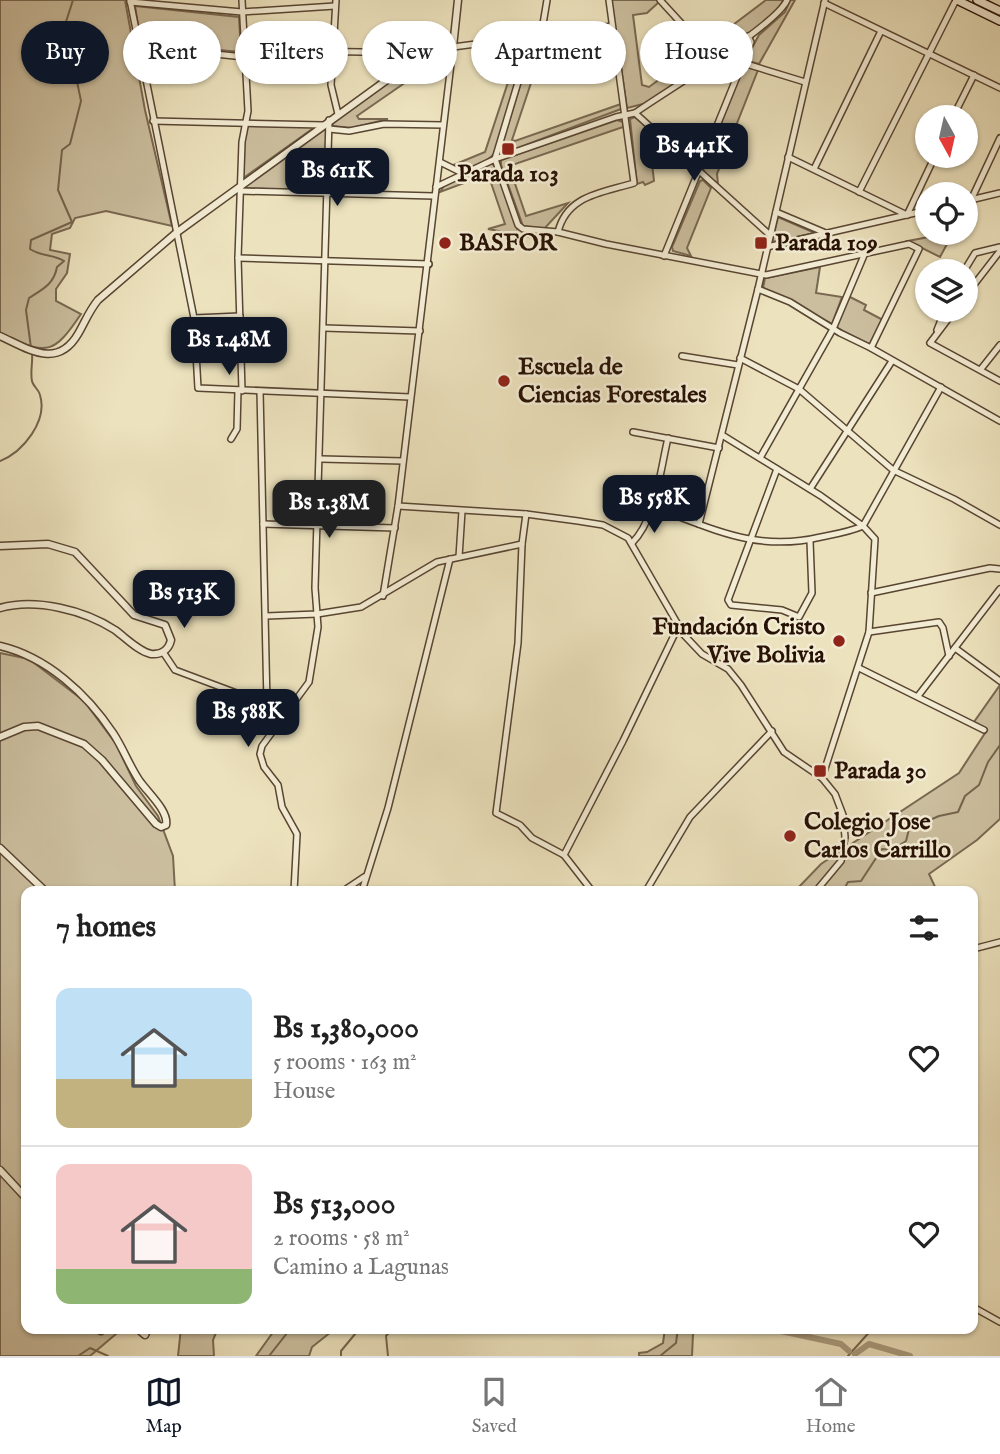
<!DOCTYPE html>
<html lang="en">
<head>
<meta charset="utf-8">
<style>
	body { margin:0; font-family:"IM FELL English",serif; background:#f6f6f6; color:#222; height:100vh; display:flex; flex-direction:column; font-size:26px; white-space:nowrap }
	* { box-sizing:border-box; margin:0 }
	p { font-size:23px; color:#767676 }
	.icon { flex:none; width:38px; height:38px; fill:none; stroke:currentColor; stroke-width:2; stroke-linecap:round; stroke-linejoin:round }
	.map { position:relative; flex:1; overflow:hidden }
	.side { position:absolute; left:21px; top:886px; width:957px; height:448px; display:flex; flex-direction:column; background:#fff; border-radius:14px; box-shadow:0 2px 5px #0004 }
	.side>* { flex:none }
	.guide { position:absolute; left:21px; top:21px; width:959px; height:63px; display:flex; gap:14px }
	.needle { width:46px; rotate:172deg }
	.buttons { position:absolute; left:915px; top:105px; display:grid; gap:14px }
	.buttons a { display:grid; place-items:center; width:63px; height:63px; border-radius:50%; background:#fff; box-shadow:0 2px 5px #0004; font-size:35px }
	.price { position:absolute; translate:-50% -60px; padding:0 16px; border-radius:14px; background:#111827; color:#fff; font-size:23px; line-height:46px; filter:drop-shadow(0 2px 4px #0008) }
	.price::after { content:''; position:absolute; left:50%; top:42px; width:21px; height:16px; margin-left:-10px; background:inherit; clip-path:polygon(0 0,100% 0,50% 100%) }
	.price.on { background:#222; color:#fff }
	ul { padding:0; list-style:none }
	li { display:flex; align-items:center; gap:21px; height:175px; padding:0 35px }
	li+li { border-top:2px solid #e0e0e0 }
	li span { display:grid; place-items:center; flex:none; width:196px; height:140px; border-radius:14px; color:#555 }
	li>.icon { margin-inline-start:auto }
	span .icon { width:84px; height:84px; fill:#fffc; stroke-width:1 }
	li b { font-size:30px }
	h2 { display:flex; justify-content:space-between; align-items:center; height:84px; padding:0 35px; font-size:30px }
	.pill { padding:0 24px; border-radius:32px; background:#fff; box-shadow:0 2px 5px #0004; font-size:24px; line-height:63px }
	.pill.on { background:#111827; color:#fff }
	.dock { display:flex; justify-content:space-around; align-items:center; height:98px; border-top:2px solid #e0e0e0; background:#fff; font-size:19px; color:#767676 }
	.dock a { display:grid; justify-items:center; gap:4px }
	.dock .on { color:#111827 }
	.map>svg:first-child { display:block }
	.green { fill:#cbbe9e; stroke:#796851; stroke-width:2 }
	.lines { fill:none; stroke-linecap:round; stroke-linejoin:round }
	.stream { stroke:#75644d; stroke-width:2 }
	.canal { stroke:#a99b7e; stroke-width:6 }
	.minor-casing { stroke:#584532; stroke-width:8 }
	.tertiary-casing { stroke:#584532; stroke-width:9 }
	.secondary-casing { stroke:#271104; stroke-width:10 }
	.minor { stroke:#f3ecd4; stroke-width:5 }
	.tertiary { stroke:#f3ecd4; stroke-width:6 }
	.secondary { stroke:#f3ecd4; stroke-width:7 }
	.poi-dot { fill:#8f2418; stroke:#f3ecd4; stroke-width:2.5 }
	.labels { text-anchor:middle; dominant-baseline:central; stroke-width:5; stroke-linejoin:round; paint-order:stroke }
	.poi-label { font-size:24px; font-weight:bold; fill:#271104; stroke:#f3ecd4; text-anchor:start }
</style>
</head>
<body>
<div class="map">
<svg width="1000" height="1356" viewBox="0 0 1000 1356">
	<rect width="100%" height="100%" fill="#ece2bd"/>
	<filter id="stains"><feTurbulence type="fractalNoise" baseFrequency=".00286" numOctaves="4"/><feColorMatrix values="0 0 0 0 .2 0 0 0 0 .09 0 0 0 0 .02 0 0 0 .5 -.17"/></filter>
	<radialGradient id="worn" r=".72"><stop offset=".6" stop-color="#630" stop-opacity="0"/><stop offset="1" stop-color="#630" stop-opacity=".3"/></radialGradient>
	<g class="green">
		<path d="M0,0h125l20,110 27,116 -66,-15 -31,7 -5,10 -18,6 -2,16 20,4 -3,19 -11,16v12l25,13c-30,45 -35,38 -81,21z"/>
		<path d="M611,0h46l2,2 -12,11 -14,2 9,70 7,2 49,-36 6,2 2,9 -59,41 -20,5z"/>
		<path d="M766,0h17c-4,17 -54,52 -72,51l-6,-5z"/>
		<path d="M790,0h5l-36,64 -11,-3 -1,-4 12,-22 26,-23z"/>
		<path d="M135,6l104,11 2,35 -100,-9z"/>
		<path d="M554,37l2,10 -15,6 -29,87 3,1 106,-37v5l-117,44 -3,-5 32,-106z"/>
		<path d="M518,42l5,1 3,6 -32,105c-10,11 -29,17 -43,12l34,-14 34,-103z"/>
		<path d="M441,51l7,2 -91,63 2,3h29l-36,9 -19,-2 -1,-4 88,-62z"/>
		<path d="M747,67l11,3 -41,104 1,10 -14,-11 -1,-5 40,-100z"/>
		<path d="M635,117l23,19 1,5h-6l-3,5 4,35 -9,4 -2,-3 -6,2 -7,-65z"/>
		<path d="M617,120l6,2v5l-111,38 -2,4 16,47 42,-13 -24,26 -21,-3 -22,-61v-5z"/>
		<path d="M248,125l67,2 -73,52 1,-35z"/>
		<path d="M323,130h4l-3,61 -81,-3z"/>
		<path d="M490,163l5,3 22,63 23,6 -1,4 -51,-10 17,-5 -17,-50 -48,18 4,-6z"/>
		<path d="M703,180l8,8 -24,60 4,8 -18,-5 -1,-4 28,-66z"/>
		<path d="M778,217l37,16 -43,9z"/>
		<path d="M949,233h4l-13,24 -32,-16z"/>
		<path d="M820,267l-4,26 26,4 -10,27 -69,-36 2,-10z"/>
		<path d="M848,296l18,9 -2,5 19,10 -12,25 -36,-18z"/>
		<path d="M0,653l29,6 55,42 32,43 20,42 22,30 15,40 2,35h-149v437h97l-33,28h-90z"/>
		<path d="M1000,685v134l-23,21 -48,34 8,17h-142l26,-27 138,-91 28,-43 -13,-8z"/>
		<path d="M181,1328h37l-5,12 1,16h-36z"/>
		<path d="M276,1328h60l-24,19 -3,9h-53z"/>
		<path d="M665,1328h38l-10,6 -1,22h-53v-3l8,-1 16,-9z"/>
	</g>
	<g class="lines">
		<g class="stream">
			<path d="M31,348l-5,-38 3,-12c14,-9 25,-14 28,-31l7,-6c-11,-7 -22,-4 -34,-12l1,-9 41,-18 -14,-32 4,-40 8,-6 11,-43 -7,-34 -10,-26v-13l9,-28"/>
			<path d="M0,461c23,-9 48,-40 40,-66 -1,-5 -7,-9 -8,-14 -2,-9 1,-19 0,-28"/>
			<path d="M843,891l5,-9 13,-1 21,-32 10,1 14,-9 3,-12 30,-13 19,-4 7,-16 14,-11 9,-23 12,-17"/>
			<path d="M78,1356l12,-8 18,8"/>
			<path d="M269,1356l22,-28"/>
			<path d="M341,1356v-5l19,-23"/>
			<path d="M388,1356l-2,-20 7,-8"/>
			<path d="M660,1356l16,-13 2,-15"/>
			<path d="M848,1356l25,-28"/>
		</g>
		<g class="canal">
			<path d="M767,1328l74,16 8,7"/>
			<path d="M855,1354l14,-10 41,12"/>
		</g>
		<defs>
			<g id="minor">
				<path d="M130,0l64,318 4,70 212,9"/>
				<path d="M242,0l6,111 -6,31 -4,116 4,133"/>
				<path d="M336,0l-5,85 7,29"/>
				<path d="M660,0l54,59"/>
				<path d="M130,2l112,10 93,-6"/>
				<path d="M824,3l176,85"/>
				<path d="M541,36l6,-36"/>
				<path d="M138,46l106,11"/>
				<path d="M243,50l181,3"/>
				<path d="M743,63l62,19"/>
				<path d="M635,113l135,122"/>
				<path d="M953,117l21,-42"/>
				<path d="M153,121l170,4"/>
				<path d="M329,129l20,2 35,-7 59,1"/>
				<path d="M788,157l119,58"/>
				<path d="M495,159l23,66 5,4 35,3 48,12 160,31 143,-31 10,5 -48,99"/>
				<path d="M495,159l36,-120"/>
				<path d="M440,162l22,11"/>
				<path d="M814,169l67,-138"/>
				<path d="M436,187l59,-28 121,-42 19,-4c28,-20 142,-88 152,-113"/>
				<path d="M240,191l194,5"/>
				<path d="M859,192l97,-192"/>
				<path d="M971,200l29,-62"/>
				<path d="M966,201l34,-8"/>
				<path d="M776,212l52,22"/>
				<path d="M907,215l28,-59"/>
				<path d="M558,232c9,-37 44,-39 76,-49l-25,-183"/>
				<path d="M767,247l161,-37"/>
				<path d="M664,256l85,-209 2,-5 -3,-6"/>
				<path d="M238,258l191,6"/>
				<path d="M964,271l11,-18 25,-6"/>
				<path d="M758,289l32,13 50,31 31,15 129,73"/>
				<path d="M966,295l34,-44"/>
				<path d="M955,310l-25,33 70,38"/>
				<path d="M194,318l46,-2"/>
				<path d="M324,328l96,3"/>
				<path d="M937,330l8,-20"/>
				<path d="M682,356l56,9"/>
				<path d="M740,358l59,31 94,81 61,29 46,26"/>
				<path d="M981,369l19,-24"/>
				<path d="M260,391l7,312"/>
				<path d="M633,432l86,16"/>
				<path d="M722,435l99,61 42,30 12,13 -6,93 -47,146"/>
				<path d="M231,439l6,-10 1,-39"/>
				<path d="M760,458l73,-129 32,-76"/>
				<path d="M321,459l82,2"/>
				<path d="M777,469l-49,131 3,5 51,5 17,7 13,-24 -2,-52"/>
				<path d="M810,489l82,-128"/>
				<path d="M398,506l128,8 52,7 25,4 25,13 56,97 18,19 26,15 13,16 43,67 38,26 13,16 8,21 2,22 -4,24 -25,30"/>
				<path d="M650,510l8,-1c58,21 100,43 163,28 15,-3 28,-5 42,-11l78,-139"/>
				<path d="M526,514l-4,30 -4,99 -22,170 24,12 12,13 32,17 28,36"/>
				<path d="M263,524l132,4"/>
				<path d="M699,524l59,-235 67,-289"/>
				<path d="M632,543c24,-24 28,-72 36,-105"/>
				<path d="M459,557l3,-46"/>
				<path d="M871,593l119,-25 10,1"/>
				<path d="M383,596l15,-90 55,-459 159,-21"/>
				<path d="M266,616l51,-2 44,-7 76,-45 85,-18"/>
				<path d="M869,632l70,-10 4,6 6,28"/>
				<path d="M955,648l45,33"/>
				<path d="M163,652l12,18 112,42"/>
				<path d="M859,668l125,62"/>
				<path d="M918,696l82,-107"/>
				<path d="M564,855l59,-114 56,-116"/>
				<path d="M294,891l3,-57 -15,-27 -4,-22 -14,-18 -4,-13 2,-8 47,-64 9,-55 -3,-39 14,-468"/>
				<path d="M343,891l21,-14"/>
				<path d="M362,891l26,-83 62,-249"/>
				<path d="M646,891l44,-74 82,-86"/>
				<path d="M973,949l27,-7"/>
				<path d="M973,1307l27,15"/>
			</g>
			<g id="tertiary">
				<path d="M0,336c27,12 57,34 78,-2 7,-12 11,-23 20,-34l78,-67 248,-180 29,-6 5,-47"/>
				<path d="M0,546l48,-2 27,8 59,63 31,10 6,15c-2,9 -9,15 -20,14 -13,-3 -25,-16 -36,-24 -31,-20 -79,-32 -115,-22"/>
				<path d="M0,646c47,11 87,48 113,87 10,15 16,32 26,47 8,12 30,31 27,45l-5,2 -5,-3 -54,-64 -18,-16 -46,-18 -14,1 -24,10"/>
				<path d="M0,848l45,43"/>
				<path d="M0,1170l26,28"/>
				<path d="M95,1328l6,3 3,-3"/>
				<path d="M137,1328l8,7 3,-7"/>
			</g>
			<g id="secondary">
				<path d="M957,0l43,21"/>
				<path d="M977,0l23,11"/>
			</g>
		</defs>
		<use href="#minor" class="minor-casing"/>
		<use href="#tertiary" class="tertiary-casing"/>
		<use href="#secondary" class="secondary-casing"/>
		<use href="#minor" class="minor"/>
		<use href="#tertiary" class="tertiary"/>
		<use href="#secondary" class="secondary"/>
	</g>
	<g class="poi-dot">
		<rect x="501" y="142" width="14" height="14" rx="3.5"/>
		<circle cx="445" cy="243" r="7"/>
		<rect x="754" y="236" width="14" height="14" rx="3.5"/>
		<circle cx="504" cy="381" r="7"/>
		<circle cx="839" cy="641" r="7"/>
		<rect x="813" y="764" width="14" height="14" rx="3.5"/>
		<circle cx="790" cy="836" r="7"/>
	</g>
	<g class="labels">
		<g class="poi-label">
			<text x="508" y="174" text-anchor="middle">Parada 103</text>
			<text x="459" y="243">BASFOR</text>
			<text x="775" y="243">Parada 109</text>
			<text x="518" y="367">Escuela de<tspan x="518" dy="28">Ciencias Forestales</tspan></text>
			<text x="825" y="627" text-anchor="end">Fundación Cristo<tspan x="825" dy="28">Vive Bolivia</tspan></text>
			<text x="834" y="771">Parada 30</text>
			<text x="804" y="822">Colegio Jose<tspan x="804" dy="28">Carlos Carrillo</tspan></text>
		</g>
	</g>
	<rect width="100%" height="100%" filter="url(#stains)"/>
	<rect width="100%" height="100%" fill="url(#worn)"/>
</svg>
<div class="buttons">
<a><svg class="needle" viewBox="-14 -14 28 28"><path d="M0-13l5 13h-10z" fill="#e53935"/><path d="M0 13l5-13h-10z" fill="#767676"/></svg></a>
<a><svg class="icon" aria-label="locate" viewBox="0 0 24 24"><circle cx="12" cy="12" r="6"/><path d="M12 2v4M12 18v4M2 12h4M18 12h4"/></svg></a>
<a><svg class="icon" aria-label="layers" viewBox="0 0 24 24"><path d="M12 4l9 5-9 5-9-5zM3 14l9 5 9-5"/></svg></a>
</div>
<b class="price" style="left:694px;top:183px">Bs 441K</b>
<b class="price" style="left:337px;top:208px">Bs 611K</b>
<b class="price" style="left:229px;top:377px">Bs 1.48M</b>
<b class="price" style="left:654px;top:535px">Bs 558K</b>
<b class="price on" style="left:329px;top:540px">Bs 1.38M</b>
<b class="price" style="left:184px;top:630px">Bs 513K</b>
<b class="price" style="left:248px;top:749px">Bs 588K</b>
<div class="guide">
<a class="pill on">Buy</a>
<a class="pill">Rent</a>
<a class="pill">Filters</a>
<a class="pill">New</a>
<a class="pill">Apartment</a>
<a class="pill">House</a>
</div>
<section class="side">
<h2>7 homes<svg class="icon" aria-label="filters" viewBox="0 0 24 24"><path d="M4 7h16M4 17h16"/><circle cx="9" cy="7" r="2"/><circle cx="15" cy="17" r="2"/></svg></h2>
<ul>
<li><span style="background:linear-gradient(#bfe0f5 65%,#c2b280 0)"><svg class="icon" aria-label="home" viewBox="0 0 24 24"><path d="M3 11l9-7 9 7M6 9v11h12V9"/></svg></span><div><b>Bs 1,380,000</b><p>5 rooms · 163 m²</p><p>House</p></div><svg class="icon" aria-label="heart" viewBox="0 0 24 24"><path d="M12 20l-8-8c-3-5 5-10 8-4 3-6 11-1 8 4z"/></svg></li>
<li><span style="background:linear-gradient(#f6c9c9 75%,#8fb573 0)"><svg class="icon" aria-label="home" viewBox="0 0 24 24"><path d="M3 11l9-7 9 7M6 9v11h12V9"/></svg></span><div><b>Bs 513,000</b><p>2 rooms · 58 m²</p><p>Camino a Lagunas</p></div><svg class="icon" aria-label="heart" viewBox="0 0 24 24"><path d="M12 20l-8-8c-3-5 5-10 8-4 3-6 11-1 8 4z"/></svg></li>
</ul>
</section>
</div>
<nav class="dock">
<a class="on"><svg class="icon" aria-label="map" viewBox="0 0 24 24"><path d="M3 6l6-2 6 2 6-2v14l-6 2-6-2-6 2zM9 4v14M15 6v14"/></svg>Map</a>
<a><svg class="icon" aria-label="saved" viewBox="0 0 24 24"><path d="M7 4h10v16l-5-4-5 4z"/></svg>Saved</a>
<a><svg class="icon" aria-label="home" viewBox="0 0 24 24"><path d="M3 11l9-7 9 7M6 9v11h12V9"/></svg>Home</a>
</nav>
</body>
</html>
